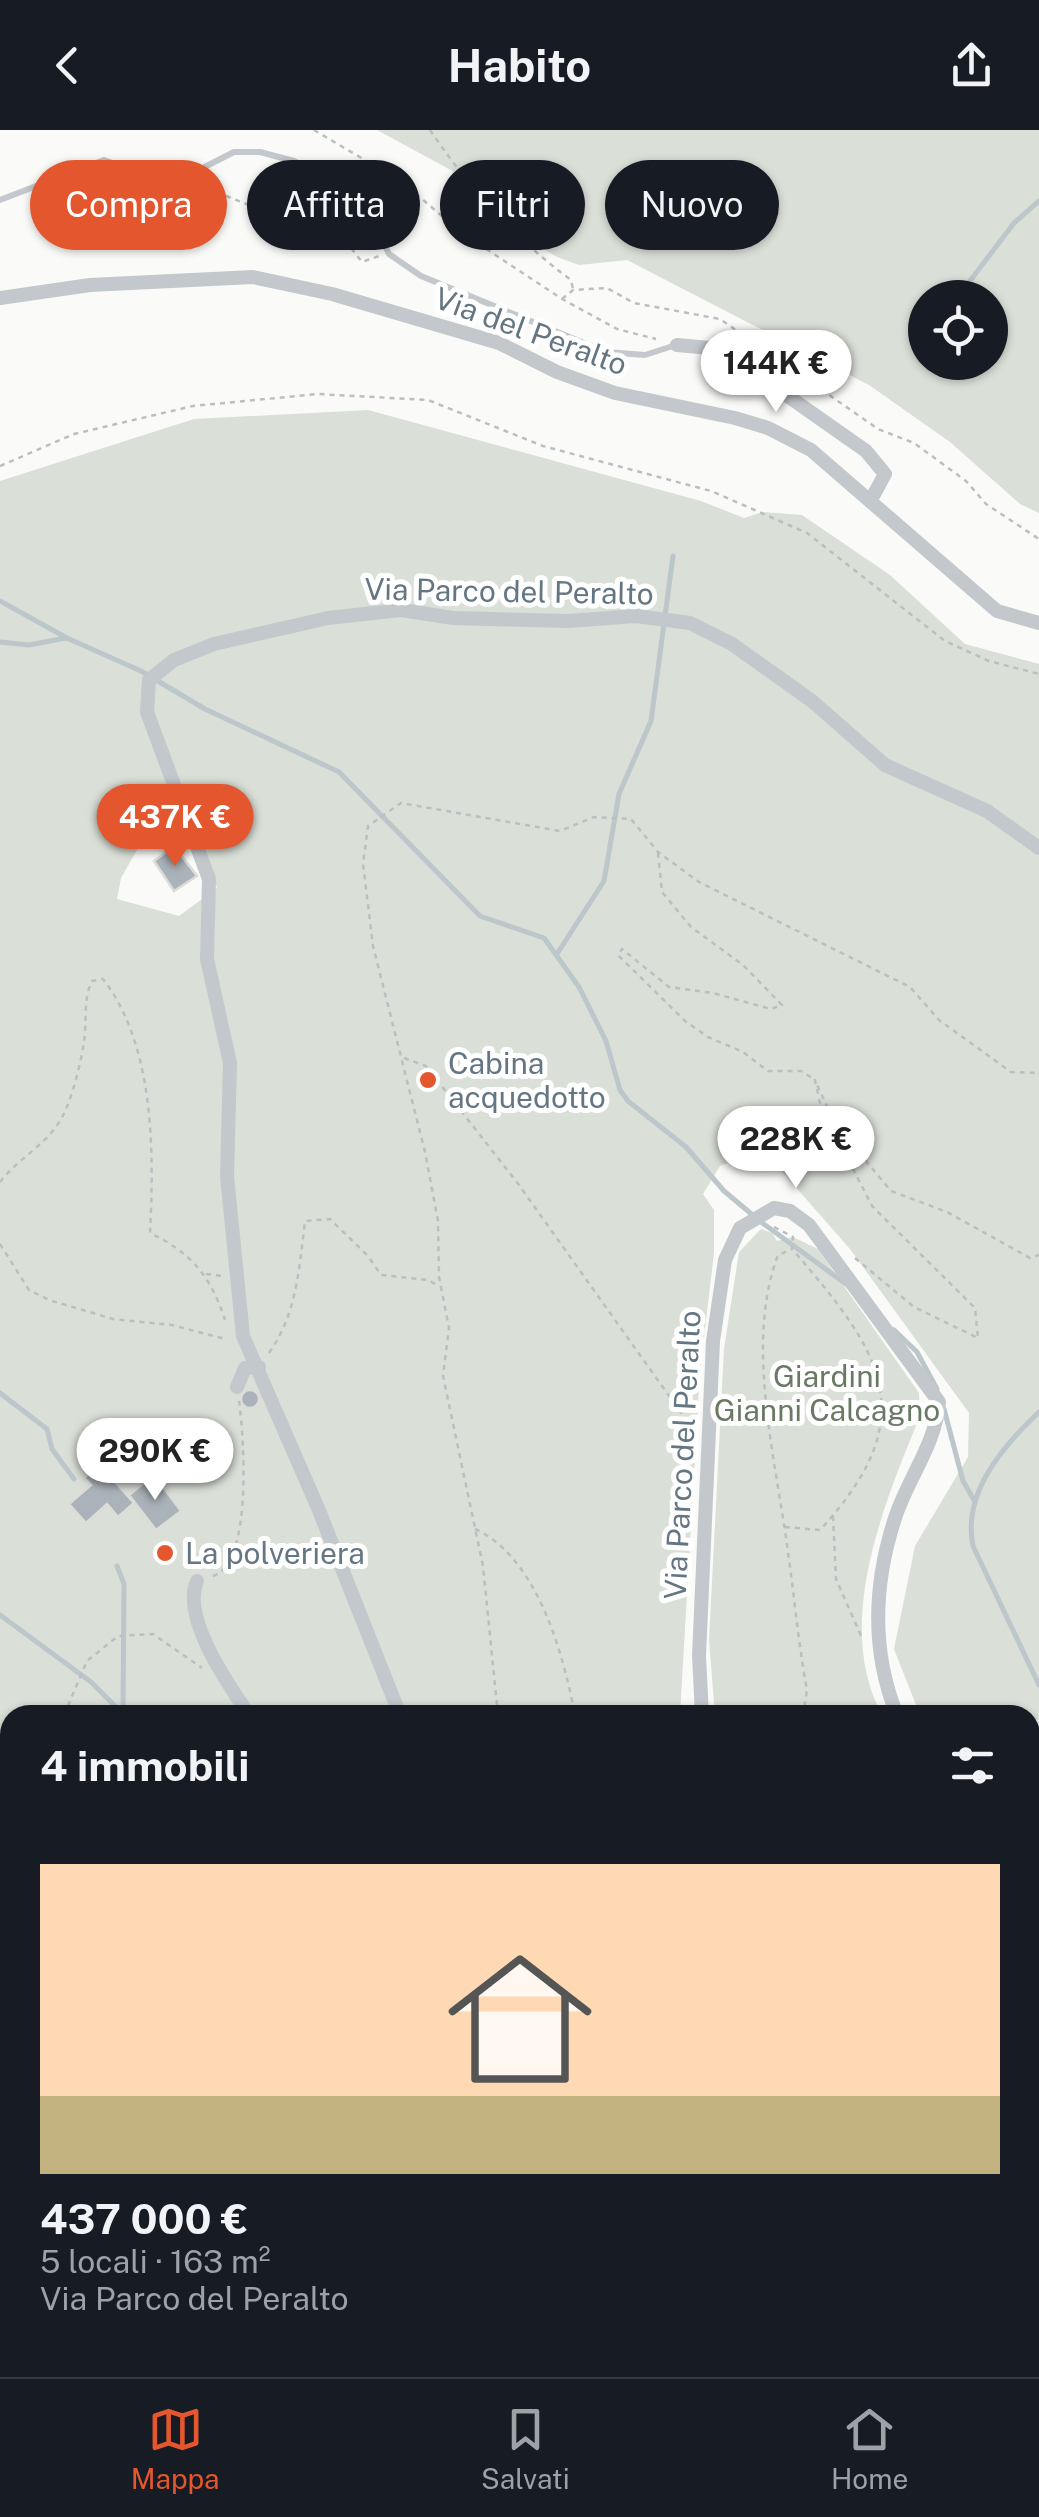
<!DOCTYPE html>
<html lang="it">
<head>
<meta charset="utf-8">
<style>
	body { margin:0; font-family:"Public Sans",sans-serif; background:#20242c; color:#f1f3f6; height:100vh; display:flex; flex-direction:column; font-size:38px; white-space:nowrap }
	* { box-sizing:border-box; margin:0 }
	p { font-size:32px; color:#9ea1a6 }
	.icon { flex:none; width:55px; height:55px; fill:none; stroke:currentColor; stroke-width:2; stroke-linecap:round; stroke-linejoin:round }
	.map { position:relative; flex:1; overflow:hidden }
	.panel { position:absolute; left:0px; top:1575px; width:1040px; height:672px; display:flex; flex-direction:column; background:#171b24; border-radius:30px 30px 0 0; box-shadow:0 2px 8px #0004 }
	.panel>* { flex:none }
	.hud { position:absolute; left:30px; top:30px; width:980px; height:90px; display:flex; gap:20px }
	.controls { position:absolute; left:908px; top:150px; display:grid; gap:20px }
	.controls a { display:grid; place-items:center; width:100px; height:100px; border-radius:50%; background:#171b24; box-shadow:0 2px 8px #0004; font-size:50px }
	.price { position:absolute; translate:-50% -85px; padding:0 22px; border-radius:35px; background:#fff; color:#222; font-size:32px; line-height:65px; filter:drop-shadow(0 2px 5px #0008) }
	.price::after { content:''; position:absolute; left:50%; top:60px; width:30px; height:22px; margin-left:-15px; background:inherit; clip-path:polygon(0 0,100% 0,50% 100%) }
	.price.active { background:#e4572e; color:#fff }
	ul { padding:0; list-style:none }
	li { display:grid; align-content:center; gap:20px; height:530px; padding:0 40px }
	li span { display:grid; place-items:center; height:310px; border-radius:0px; color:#555 }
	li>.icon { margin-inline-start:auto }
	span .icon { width:180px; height:180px; fill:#fffc; stroke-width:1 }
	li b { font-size:42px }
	h2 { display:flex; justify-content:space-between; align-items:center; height:120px; padding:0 40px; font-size:42px }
	.pill { padding:0 35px; border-radius:45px; background:#171b24; box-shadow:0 2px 8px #0004; font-size:35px; line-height:90px }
	.pill.active { background:#e4572e; color:#fff }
	header { display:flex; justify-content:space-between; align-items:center; height:130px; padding:0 40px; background:#171b24; font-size:45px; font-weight:700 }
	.tab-bar { display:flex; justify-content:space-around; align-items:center; height:140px; border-top:2px solid #363941; background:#171b24; font-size:28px; color:#9ea1a6 }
	.tab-bar a { display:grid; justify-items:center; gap:5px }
	.tab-bar .active { color:#e4572e }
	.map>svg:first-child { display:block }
	.green { fill:#dadfd7; fill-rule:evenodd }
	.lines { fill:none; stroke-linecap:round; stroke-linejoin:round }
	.stream { stroke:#bbc7cb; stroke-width:5 }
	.building { fill:#aab3b9; stroke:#dcdcda; stroke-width:2.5 }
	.path { stroke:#bbbfc2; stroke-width:2.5; stroke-dasharray:5 5; stroke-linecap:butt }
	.lane { stroke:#c3c8cc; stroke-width:6 }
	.street { stroke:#c3c8cc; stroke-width:14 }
	.poi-dot { fill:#e4572e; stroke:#fff; stroke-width:4 }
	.labels { text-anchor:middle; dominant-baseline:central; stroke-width:10; stroke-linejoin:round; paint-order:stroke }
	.street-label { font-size:30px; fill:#657683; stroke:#fff }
	.poi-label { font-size:30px; fill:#657683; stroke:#fff; text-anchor:start }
	.park-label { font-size:30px; fill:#687a64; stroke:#fff }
</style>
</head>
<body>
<header><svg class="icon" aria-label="back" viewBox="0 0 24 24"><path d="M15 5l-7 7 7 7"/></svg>Habito<svg class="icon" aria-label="share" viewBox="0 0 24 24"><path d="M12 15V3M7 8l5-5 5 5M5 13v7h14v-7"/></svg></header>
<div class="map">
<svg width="1039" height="2247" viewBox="0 0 1039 2247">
	<rect width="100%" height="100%" fill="#fafaf8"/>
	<g class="green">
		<path d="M377,0h662v383l-19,-9 -70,-62 -81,-57 -242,-125 -48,5 -22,-8 -20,-12 -42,-51zM925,168h65v64h-65z"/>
		<path d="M368,280l333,91 43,17 19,-6 39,3 88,60 75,69 74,20v1055l-9,5v-9h-110l-26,-66 21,-103 53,-89 1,-44 -119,-164 -72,-82 -19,-8h-20l-19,7 -17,28 11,16v43l-14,117 -20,345h-670v653h1020v-170l9,-9v188h-1039v-1896l194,-62zM190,680l27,78 -38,28 -62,-17 4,-21 29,-51z"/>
		<path d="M761,1099l11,4 5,8 16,-4 25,12 101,144 1,23c-36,88 -87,208 -38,299h-167l-6,-75 15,-291 15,-97z"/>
		<path d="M1030,1770l9,45v165l-6,2z"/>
	</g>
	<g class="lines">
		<g class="stream">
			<path d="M957,168l57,-75 25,-22"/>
			<path d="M0,471l67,37 74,33 64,38 134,63 141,144 64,22 35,49 27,54 14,49 8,11 58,46 38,44 37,31 85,62"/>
			<path d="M0,512l29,3 37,-7"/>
			<path d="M557,824l47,-73 15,-87 32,-73 22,-165"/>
			<path d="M894,1200l23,22 20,37"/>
			<path d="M0,1263l47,36 5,20 22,30"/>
			<path d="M944,1279l19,72 11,19"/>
			<path d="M1039,1282c-36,34 -77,81 -66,134l66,139"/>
			<path d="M117,1436l7,18 -1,127"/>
			<path d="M0,1485l91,67 32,32"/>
			<path d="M0,1918h10"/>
			<path d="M0,2072l10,2"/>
			<path d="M345,2238l2,9"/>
		</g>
	</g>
	<g class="building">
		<path d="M174,716l23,30 -23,15 -20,-30z"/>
		<circle cx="250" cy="1269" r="9"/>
		<path d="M99,1334l35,39 -16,14 -11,-13 -21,19 -17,-19 22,-19 -7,-7z"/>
		<path d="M154,1345l27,36 -25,19 -27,-35z"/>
	</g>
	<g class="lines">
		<g class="path">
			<path d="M314,0l88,52 60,51 100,66 55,30 39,10"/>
			<path d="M430,0c40,59 83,107 141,150l2,9"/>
			<path d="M198,55l102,40 17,14 28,1 17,22 17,-6"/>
			<path d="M562,169l11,-9 34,-2 27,15 86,16 158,110 36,14 52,38 20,23 53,35"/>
			<path d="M0,336l74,-32 119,-28 125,-12 110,6 115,46 168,45 96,42 138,108 44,20 50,13"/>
			<path d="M658,723l4,39 29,35 52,38 39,40 -11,4 -58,-16 -44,-6 -47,-38 -4,6 67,66 23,16 35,15 25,19h33l13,8"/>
			<path d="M404,928l22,8 93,119 175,246"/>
			<path d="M0,1052c21,-27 52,-39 66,-73 8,-19 15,-47 18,-67 3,-21 -1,-43 8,-61l11,-2c52,67 51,174 47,254 42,20 61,44 75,87"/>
			<path d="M774,1097l19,10 -1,12 -14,6c-33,87 -3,201 9,290 7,48 11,97 20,145l-4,25"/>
			<path d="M0,1114l29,46 20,10 64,19 59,6 53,14"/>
			<path d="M855,1128l59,49 64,31 -3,-30 -103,-102 -24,-47 -21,-23 -12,-56 20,44 56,67 56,21 83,46 9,-3"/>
			<path d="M206,1144l17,2"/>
			<path d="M269,1223c28,-40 30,-84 36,-132l25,-2 38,37 13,19 48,5 10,7"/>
			<path d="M833,1386l3,63 26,59"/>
			<path d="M785,1397l35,3c106,-115 61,-178 -27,-280"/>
			<path d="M475,1399c62,28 88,124 100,186"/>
			<path d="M213,1446c40,-12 31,-139 26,-175"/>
			<path d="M64,1585l23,-54 31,-25 35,-2 49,34"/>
			<path d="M498,1585l-15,-149 -40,-190 6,-48 -10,-51 -1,-56 -13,-69 -52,-206 -10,-82 5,-38 33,-23 159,28 34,-14 37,2 27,33 41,30 211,105 29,33 72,52 28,1"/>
			<path d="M0,1701l10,-16"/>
			<path d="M938,2238l5,9"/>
		</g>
		<g class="lane">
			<path d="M0,70l104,-40 34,12 43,7 53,-27h26l34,9 53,28 21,22 21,43 32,22 185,76 39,3 31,-10"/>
			<path d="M1030,2077l9,32"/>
			<path d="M1038,2247l1,-4"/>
		</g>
		<g class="street">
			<path d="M0,168l90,-13 163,-8 79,17 167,49 58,29 58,21 120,25 33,10 43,22 186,161 42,12"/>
			<path d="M677,215l44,4 145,102 19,23 -13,24"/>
			<path d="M237,1257l8,-19 14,-1"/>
			<path d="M197,1451c-16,37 32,104 52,134"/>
			<path d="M400,1585l-82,-207 -75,-172 -16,-160 3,-113 -23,-104 2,-80 -62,-167 2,-32 25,-20 40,-16 114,-26 73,-8 52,8 115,3 68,-5 54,7 42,21 80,57 73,64 102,46 52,37"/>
			<path d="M702,1585l-3,-59 14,-315 12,-81 15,-32 34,-20 16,3 19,14 130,177c-3,42 -31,76 -44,116 -21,65 -24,133 2,197"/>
			<path d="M1030,1622l9,-12"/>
			<path d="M1030,1648l9,66"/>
			<path d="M1030,2022l9,-1"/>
		</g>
	</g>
	<g class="poi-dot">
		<circle cx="428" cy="950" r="10"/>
		<circle cx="165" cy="1423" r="10"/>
	</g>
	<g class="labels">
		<g class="street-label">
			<text transform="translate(531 201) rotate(20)">Via del Peralto</text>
			<text transform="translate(509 461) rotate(1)">Via Parco del Peralto</text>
			<text transform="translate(682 1325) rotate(-87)">Via Parco del Peralto</text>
		</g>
		<g class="poi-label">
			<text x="448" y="933">Cabina<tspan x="448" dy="34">acquedotto</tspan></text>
			<text x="185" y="1423">La polveriera</text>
		</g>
		<g class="park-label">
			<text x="827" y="1246">Giardini<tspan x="827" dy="34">Gianni Calcagno</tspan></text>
		</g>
	</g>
</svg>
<div class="controls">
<a><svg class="icon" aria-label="locate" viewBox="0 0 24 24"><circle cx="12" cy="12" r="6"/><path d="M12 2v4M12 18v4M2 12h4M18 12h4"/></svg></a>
</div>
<b class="price" style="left:776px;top:285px">144K €</b>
<b class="price active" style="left:175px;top:739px">437K €</b>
<b class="price" style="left:796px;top:1061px">228K €</b>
<b class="price" style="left:155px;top:1373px">290K €</b>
<div class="hud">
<a class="pill active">Compra</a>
<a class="pill">Affitta</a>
<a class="pill">Filtri</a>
<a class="pill">Nuovo</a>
</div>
<section class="panel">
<h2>4 immobili<svg class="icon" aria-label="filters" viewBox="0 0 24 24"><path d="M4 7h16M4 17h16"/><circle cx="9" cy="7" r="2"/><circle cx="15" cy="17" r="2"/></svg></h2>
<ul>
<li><span style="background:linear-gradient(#ffd9b3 75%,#c2b280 0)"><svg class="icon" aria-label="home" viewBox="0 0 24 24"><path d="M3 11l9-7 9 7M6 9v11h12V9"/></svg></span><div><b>437 000 €</b><p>5 locali · 163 m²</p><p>Via Parco del Peralto</p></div></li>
</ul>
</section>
</div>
<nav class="tab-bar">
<a class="active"><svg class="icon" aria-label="map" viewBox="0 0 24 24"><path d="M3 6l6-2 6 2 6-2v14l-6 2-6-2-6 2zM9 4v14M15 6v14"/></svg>Mappa</a>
<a><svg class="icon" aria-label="saved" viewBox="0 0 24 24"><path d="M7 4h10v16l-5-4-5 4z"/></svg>Salvati</a>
<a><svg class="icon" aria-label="home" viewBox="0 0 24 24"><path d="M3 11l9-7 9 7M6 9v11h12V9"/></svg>Home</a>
</nav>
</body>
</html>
